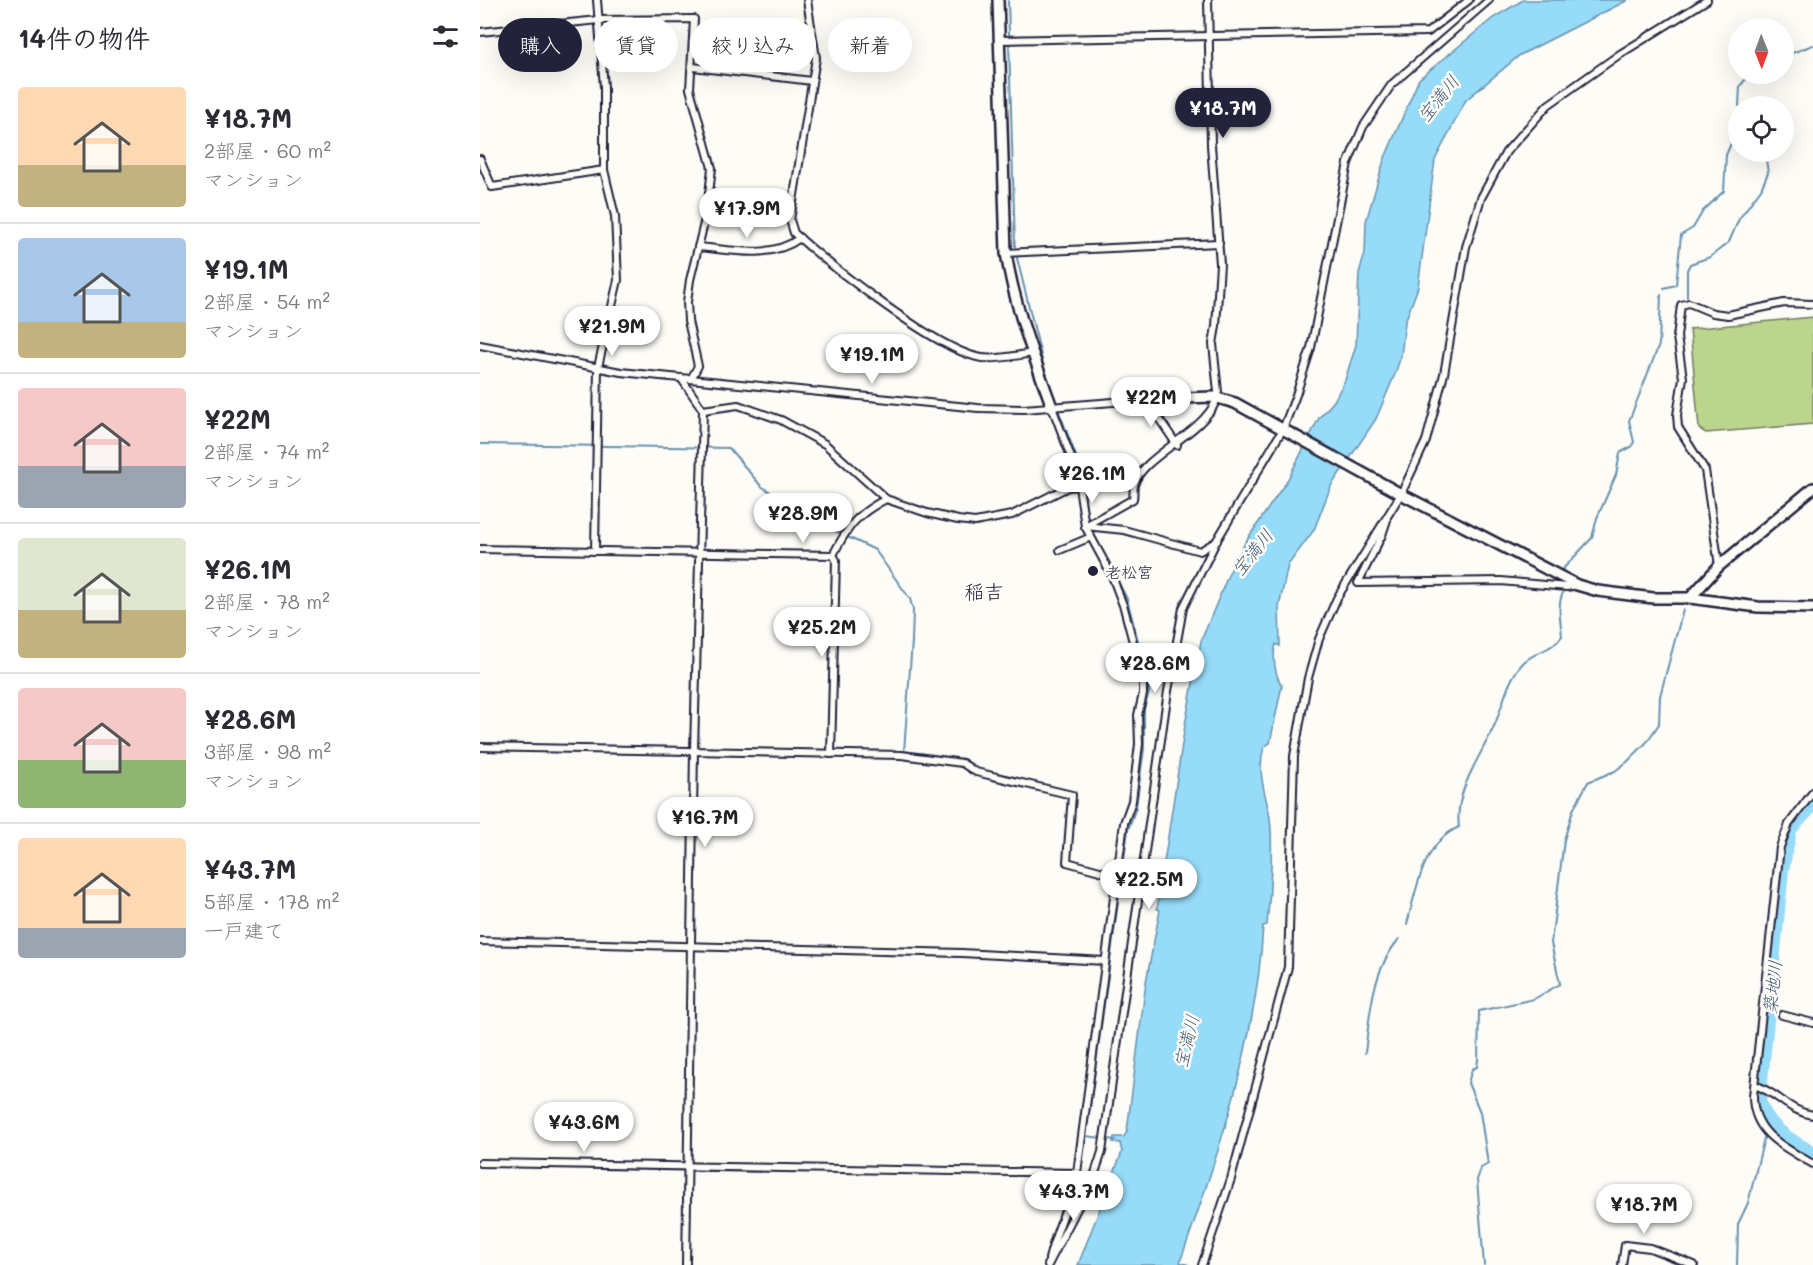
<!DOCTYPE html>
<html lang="ja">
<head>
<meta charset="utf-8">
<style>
	body { margin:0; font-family:Mali,"Klee One",sans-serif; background:#f7f7f7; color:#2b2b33; height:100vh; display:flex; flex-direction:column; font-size:22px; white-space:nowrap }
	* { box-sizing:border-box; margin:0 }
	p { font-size:20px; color:#7c7c81 }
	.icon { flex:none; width:33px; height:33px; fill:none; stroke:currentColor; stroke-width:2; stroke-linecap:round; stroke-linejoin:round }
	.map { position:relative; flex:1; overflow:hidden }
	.drawer { display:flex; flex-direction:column; background:#fff; width:480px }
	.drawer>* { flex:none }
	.banner { position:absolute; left:18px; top:18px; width:570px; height:54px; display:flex; gap:12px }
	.needle { width:39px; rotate:179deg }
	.fabs { position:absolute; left:1248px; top:18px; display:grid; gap:12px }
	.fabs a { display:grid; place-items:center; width:66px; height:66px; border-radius:50%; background:#fff; box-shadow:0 6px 24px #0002; font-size:30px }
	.price { position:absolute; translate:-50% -51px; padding:0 14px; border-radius:21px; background:#fff; color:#222; font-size:20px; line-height:39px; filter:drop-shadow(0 2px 3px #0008) }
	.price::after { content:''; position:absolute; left:50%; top:36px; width:18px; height:14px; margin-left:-9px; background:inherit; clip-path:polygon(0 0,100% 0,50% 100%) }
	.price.current { background:#22223b; color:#fff }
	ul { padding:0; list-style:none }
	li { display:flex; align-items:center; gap:18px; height:150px; padding:0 18px }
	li+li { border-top:2px solid #e1e1e2 }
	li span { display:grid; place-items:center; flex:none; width:168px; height:120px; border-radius:6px; color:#555 }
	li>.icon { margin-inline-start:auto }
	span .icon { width:72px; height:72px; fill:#fffc; stroke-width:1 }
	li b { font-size:26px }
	h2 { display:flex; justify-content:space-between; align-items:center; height:72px; padding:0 18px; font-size:26px }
	.tag { padding:0 21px; border-radius:27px; background:#fff; box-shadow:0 6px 24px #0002; font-size:21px; line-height:54px }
	.tag.current { background:#22223b; color:#fff }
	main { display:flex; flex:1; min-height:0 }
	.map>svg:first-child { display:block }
	.green { fill:#bcd58c; stroke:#6f7c64; stroke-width:1.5 }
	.water { fill:#96dbf8; stroke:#6891ac; stroke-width:1.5 }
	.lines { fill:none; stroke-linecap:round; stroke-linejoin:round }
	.stream { stroke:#6891ac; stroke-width:2 }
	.river { stroke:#96dbf8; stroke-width:12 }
	.street-casing { stroke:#22223b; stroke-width:10 }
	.secondary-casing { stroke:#22223b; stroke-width:14 }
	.street { stroke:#fdfcf7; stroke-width:6 }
	.secondary { stroke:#fdfcf7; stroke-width:9 }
	.poi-dot { fill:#22223b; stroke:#fdfcf7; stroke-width:2 }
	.labels { text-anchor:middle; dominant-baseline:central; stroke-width:5; stroke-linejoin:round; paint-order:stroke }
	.poi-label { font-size:16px; fill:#22223b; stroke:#fdfcf7; text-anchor:start }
	.water-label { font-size:18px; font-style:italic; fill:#455a74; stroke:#fdfcf7 }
	.quarter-label { font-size:20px; fill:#22223b; stroke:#fdfcf7 }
</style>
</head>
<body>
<main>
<section class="drawer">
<h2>14件の物件<svg class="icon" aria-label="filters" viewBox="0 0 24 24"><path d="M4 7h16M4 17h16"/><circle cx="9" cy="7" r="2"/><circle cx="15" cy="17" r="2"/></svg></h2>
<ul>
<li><span style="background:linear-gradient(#ffd9b3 65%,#c2b280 0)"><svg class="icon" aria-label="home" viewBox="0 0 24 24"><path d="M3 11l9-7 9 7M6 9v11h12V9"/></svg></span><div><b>¥18.7M</b><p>2部屋 · 60 m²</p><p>マンション</p></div></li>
<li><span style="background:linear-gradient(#a9c7e8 70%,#c2b280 0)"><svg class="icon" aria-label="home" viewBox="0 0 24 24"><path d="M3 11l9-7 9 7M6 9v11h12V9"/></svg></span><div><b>¥19.1M</b><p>2部屋 · 54 m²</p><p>マンション</p></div></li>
<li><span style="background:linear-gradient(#f6c9c9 65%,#9aa5b1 0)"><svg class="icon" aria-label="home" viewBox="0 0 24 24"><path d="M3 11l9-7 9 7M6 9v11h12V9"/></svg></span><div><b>¥22M</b><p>2部屋 · 74 m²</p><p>マンション</p></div></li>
<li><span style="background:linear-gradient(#dfe7d0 60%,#c2b280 0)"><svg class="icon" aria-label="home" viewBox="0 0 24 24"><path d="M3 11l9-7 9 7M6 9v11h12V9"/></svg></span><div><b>¥26.1M</b><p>2部屋 · 78 m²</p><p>マンション</p></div></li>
<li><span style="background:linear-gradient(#f6c9c9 60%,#8fb573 0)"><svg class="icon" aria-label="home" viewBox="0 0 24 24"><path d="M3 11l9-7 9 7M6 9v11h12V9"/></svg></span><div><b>¥28.6M</b><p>3部屋 · 98 m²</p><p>マンション</p></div></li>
<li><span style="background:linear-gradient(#ffd9b3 75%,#9aa5b1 0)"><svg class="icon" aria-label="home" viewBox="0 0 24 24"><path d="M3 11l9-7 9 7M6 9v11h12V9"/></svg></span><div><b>¥43.7M</b><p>5部屋 · 178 m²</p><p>一戸建て</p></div></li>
</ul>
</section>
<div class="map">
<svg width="1333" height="1265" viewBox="0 0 1333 1265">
	<rect width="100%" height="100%" fill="#fdfcf7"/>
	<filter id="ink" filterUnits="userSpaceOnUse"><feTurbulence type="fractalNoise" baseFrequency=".0167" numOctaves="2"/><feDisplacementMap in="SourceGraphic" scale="12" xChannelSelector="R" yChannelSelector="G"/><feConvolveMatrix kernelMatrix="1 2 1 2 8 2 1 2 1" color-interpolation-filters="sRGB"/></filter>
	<g filter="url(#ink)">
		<path class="green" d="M1333,317v107l-107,9 -7,-4 -9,-100z"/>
		<path class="water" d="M1043,0h105l-108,55 -54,45 -31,60 -17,127 -13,35 -4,34 -6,18 -19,45 -45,67 -17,44 -26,35 -9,42 1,37v2l-4,-2c-4,11 -1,33 6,41l-12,58 -6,4c-7,23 0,42 5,65 5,26 1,85 -2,113l-4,1c-6,113 -44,228 -83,336l9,3h-111l44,-113 -2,-9 -7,-1 1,-5h10l3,-6 19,-149 14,-72 -3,-1 28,-184 16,-84 28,-68 17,-32 42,-62 31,-61 15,-17 11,-21 11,-35 3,-72 6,-20 1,-32 18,-61 35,-81 74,-61z"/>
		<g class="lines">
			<g class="stream">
				<path d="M528,0l1,34"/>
				<path d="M529,42l6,204"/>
				<path d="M1304,56l29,-11"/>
				<path d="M1259,106l1,-20 10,-12"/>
				<path d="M537,258l31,126"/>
				<path d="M1184,288l12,-3 5,-50 12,-7 10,-17 21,-20 2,-36 12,-28"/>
				<path d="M1207,297v-27l3,-6 20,-7 19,-15 10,-23 22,-30 7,-16 -2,-13"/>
				<path d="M578,409l23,60 6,46"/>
				<path d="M0,444l249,4 32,38 66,41 48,23 35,49 3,11 -1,31 -8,110 60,8 14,10 30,8"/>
				<path d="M612,531l35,68 22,84v10l-5,16v40l-8,58 -8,23 -42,306 29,4"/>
				<path d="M1081,571l31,-33 5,-20 19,-43 4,-22 11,-6 3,-5 -5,-21 30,-76 2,-50"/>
				<path d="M927,924c9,-33 16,-82 52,-97 -5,-37 22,-70 36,-103 9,-21 12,-45 29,-62 11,-10 30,-13 38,-26 -1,-14 -6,-32 2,-45"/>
				<path d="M885,1053c5,-40 7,-83 34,-114"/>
				<path d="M1285,1115v14"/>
				<path d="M1004,1265l-7,-85 4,-12 7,-4 -8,-52 -12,-29 4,-14 5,-2 1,-7 1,-49 55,-12 26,-15 -9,-41 13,-103 9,-30 15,-28 27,-11 12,-9 19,-19 13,-19 1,-28 23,-86"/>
				<path d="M1257,1265l1,-41 10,-21 17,-69"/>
			</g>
			<path class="river" d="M1333,806l-22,24 -8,40 -23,231c9,26 29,38 53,51"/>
			<defs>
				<g id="street">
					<path d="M327,0l9,58 -26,162 4,13c34,31 145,119 188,125 16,2 36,-3 51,-5"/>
					<path d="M728,0l3,145 9,119 -4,62 -3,18 5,48"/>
					<path d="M0,32l119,-12 95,-1 -4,70 22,79 -5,43 -17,69 -3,22 1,19 10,45 -7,13"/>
					<path d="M519,40l429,-8 41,-32"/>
					<path d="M213,67l119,14"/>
					<path d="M0,159l12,28 112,-17"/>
					<path d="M218,247c35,3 72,13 102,-9"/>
					<path d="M526,253l213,-10"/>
					<path d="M0,345l141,27 357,36 46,1 128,-10 6,18 19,28"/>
					<path d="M201,378l22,32 -9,340 -8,515"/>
					<path d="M223,410l35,-5 43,15 44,24 61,55 41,14 31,7 17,2 37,-7 56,-28 10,-1"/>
					<path d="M907,520l-5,15 -24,48 143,-2 66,6 10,-2"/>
					<path d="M605,526l48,-27c1,-5 0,-10 1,-14 7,-28 68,-51 82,-84"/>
					<path d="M605,526l39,4 76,21 17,-10"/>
					<path d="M0,549l353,6c15,-29 24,-41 53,-56"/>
					<path d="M580,550l31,-13"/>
					<path d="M115,551l3,-184 20,-87 -3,-64 -11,-46v-83l-7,-87"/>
					<path d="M1239,566l-14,-96 -27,-43 -1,-12 6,-37 -6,-41 4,-32 8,-2 24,10 15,2 56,-12 29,1"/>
					<path d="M0,747l421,8 61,8 14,9 96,23 -5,67 51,14"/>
					<path d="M351,754l5,-194 -3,-5"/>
					<path d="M1333,792l-24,32 -9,23 -27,249c0,38 31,51 60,68"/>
					<path d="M0,941l482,12 143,8"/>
					<path d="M1302,1015l31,8"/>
					<path d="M1277,1086c22,8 31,25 56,29"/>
					<path d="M0,1163l597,10"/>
					<path d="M569,1259c7,-30 21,-56 28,-86l47,-350 8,-22 7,-57 -1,-29 5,-21v-14l-19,-72 -12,-32 -27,-50 -8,-53 -25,-66"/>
					<path d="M568,1265l46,-89 8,-24 66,-461 15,-83 34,-68 66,-111 13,-34 15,-47 37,-185 15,-36 29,-43 97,-84"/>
					<path d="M722,1265l29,-86 57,-212 6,-211 14,-78 11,-39 18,-41 64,-104 25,-53 18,-67 22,-127 15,-49 25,-46 42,-47 72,-51 87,-54"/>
					<path d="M1142,1265l3,-20 25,3 44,17"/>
				</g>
				<g id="secondary">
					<path d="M518,0l8,253c8,52 28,104 46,154"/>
					<path d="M672,399l62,-2 21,6 166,91 176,91 21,6 55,7h37l68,9 55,1"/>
					<path d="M1210,598l29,-32 94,-78"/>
				</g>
			</defs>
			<use href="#street" class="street-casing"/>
			<use href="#secondary" class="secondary-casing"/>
			<use href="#street" class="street"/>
			<use href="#secondary" class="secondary"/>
		</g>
	</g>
	<circle class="poi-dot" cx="613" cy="571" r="6"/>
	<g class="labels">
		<g class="poi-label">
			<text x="625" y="571">老松宮</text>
		</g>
		<g class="water-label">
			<text transform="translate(958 98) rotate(-51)">宝満川</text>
			<text transform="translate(772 552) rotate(-51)">宝満川</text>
			<text transform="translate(1292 987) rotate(-84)">築地川</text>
			<text transform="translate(706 1041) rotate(-76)">宝満川</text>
		</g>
		<g class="quarter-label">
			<text x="504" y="591">稲吉</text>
		</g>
	</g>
</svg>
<div class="fabs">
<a><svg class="needle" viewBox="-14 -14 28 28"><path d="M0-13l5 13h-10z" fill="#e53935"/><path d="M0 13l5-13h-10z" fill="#7c7c81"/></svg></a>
<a><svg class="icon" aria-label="locate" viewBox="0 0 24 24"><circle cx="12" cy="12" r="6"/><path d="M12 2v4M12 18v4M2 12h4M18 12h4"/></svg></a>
</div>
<b class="price current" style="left:743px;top:139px">¥18.7M</b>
<b class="price" style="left:267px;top:239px">¥17.9M</b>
<b class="price" style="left:132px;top:357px">¥21.9M</b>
<b class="price" style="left:392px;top:385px">¥19.1M</b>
<b class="price" style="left:671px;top:428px">¥22M</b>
<b class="price" style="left:612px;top:504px">¥26.1M</b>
<b class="price" style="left:323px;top:544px">¥28.9M</b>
<b class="price" style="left:342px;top:658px">¥25.2M</b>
<b class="price" style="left:675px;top:694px">¥28.6M</b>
<b class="price" style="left:225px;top:848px">¥16.7M</b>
<b class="price" style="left:669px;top:910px">¥22.5M</b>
<b class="price" style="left:104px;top:1153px">¥43.6M</b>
<b class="price" style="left:594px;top:1222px">¥43.7M</b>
<b class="price" style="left:1164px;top:1235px">¥18.7M</b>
<div class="banner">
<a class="tag current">購入</a>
<a class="tag">賃貸</a>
<a class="tag">絞り込み</a>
<a class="tag">新着</a>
</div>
</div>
</main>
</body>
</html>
